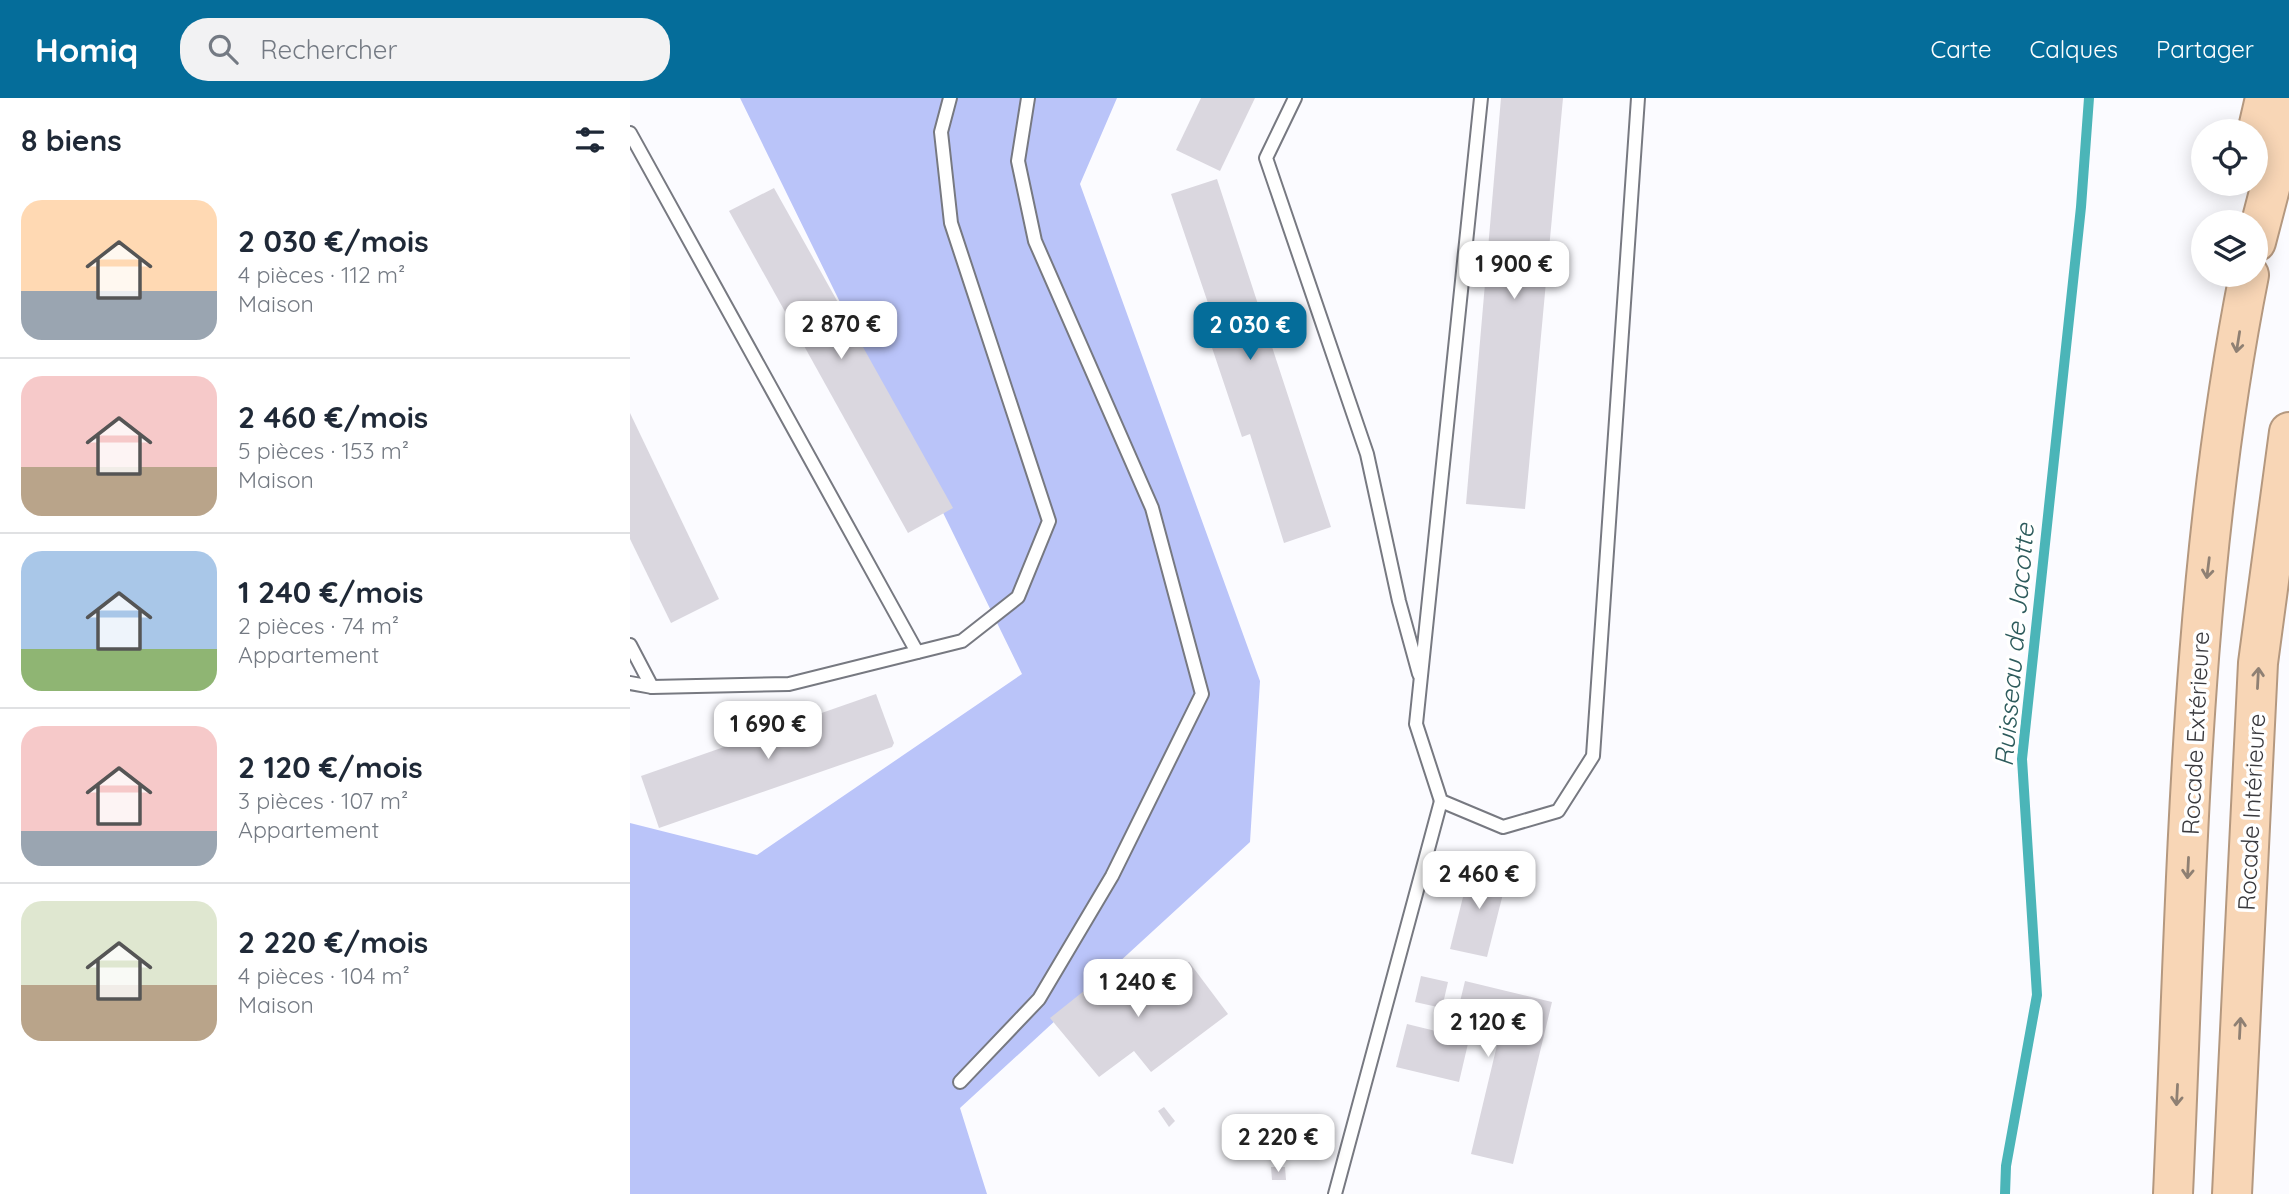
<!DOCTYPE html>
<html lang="fr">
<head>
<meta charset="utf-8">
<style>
	body { margin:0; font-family:Quicksand,sans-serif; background:#f2f2f3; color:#1f2937; height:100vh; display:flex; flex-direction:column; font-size:26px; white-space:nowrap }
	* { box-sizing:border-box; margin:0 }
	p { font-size:23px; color:#747a83 }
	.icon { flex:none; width:38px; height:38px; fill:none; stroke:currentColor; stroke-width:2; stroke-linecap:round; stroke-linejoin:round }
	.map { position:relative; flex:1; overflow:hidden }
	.details { display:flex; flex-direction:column; background:#fff; width:630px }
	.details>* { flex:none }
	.tools { position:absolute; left:1561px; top:21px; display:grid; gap:14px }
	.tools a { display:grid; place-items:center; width:77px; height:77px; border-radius:50%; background:#fff; box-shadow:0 4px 18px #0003; font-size:35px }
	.price { position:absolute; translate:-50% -60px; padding:0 16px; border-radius:14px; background:#fff; color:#222; font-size:23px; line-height:46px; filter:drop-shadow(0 2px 4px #0008) }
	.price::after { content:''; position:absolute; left:50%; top:42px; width:21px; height:16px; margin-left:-10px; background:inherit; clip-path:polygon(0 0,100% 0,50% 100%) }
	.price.selected { background:#056d9a; color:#fff }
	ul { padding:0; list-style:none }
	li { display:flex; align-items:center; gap:21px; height:175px; padding:0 21px }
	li+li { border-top:2px solid #e0e1e3 }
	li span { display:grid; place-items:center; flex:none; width:196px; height:140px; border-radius:21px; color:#555 }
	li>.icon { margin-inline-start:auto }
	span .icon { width:84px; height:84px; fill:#fffc; stroke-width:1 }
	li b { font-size:30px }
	h2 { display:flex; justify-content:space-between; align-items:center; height:84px; padding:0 21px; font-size:30px }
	header { display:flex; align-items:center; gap:42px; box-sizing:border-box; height:98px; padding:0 35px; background:#056d9a; color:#fff }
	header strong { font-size:33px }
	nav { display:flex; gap:38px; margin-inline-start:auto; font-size:24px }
	.search { width:490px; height:63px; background:#f2f2f3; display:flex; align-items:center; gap:18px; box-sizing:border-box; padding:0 24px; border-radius:28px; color:#747a83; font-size:26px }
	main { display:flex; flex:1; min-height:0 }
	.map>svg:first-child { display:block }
	.green { fill:#bac4f9 }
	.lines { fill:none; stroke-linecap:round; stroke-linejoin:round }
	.stream { stroke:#4bb5b8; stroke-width:10 }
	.building { fill:#dad7df }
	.service-casing { stroke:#777981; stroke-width:16 }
	.trunk-casing { stroke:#b4987f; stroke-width:42 }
	.service { stroke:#fff; stroke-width:12 }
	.trunk { stroke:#f8d6b6; stroke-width:38 }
	.oneway { stroke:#8f8073 }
	.labels { text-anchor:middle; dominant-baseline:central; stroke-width:7; stroke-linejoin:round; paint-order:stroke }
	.street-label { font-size:24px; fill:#39393d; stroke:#fff }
	.water-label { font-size:26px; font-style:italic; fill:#2d5b5c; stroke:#fff }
</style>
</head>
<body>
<header>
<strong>Homiq</strong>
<div class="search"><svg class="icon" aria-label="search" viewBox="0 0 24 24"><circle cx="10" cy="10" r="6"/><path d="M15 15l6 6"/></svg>Rechercher</div>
<nav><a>Carte</a><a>Calques</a><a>Partager</a></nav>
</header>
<main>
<section class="details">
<h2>8 biens<svg class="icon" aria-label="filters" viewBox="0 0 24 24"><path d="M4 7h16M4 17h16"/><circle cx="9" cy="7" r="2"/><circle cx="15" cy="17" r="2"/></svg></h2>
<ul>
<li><span style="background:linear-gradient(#ffd9b3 65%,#9aa5b1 0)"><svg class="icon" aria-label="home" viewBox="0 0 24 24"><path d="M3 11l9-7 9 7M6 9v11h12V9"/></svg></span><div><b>2 030 €/mois</b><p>4 pièces · 112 m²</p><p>Maison</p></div></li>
<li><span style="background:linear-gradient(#f6c9c9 65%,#b9a48a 0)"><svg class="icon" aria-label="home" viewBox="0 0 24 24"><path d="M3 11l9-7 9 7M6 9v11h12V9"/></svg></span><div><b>2 460 €/mois</b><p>5 pièces · 153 m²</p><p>Maison</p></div></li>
<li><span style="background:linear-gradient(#a9c7e8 70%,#8fb573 0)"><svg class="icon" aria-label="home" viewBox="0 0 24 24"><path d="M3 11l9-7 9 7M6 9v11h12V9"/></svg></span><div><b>1 240 €/mois</b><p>2 pièces · 74 m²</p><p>Appartement</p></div></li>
<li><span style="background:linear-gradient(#f6c9c9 75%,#9aa5b1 0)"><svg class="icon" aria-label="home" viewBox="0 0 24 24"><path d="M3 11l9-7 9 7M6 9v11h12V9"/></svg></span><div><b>2 120 €/mois</b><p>3 pièces · 107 m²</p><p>Appartement</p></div></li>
<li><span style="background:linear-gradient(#dfe7d0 60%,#b9a48a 0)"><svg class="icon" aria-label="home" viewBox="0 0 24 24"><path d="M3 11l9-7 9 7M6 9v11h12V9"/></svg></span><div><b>2 220 €/mois</b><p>4 pièces · 104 m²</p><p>Maison</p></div></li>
</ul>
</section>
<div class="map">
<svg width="1659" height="1096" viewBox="0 0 1659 1096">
	<rect width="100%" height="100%" fill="#fbfbff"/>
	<path class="green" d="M110,0h377l-37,86 180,497 -10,161 -290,266 27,86h-357v-371l127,32 265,-181z"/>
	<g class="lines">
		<path class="stream" d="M1375,1096l1,-28 31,-171 -15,-236 59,-552 8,-109"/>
	</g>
	<g class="building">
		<path d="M571,0h54l-35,73 -44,-21z"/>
		<path d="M871,0h62l-38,411 -59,-5z"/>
		<path d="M587,81l114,348 -47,16 -34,-109 -8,3 -43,-128 10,-3 -38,-112z"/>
		<path d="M144,90l179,320 -45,25 -179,-322z"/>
		<path d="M0,315l89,186 -48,24 -41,-84z"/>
		<path d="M246,596l18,49 -2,4 -233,81 -18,-52z"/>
		<path d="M841,767l37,9 -21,83 -37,-8z"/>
		<path d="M559,864l39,52 -77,58 -17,-21 -35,26 -49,-59 64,-51 25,31z"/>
		<path d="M791,878l27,6 -6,26 -27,-6z"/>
		<path d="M835,883l87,21 -39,162 -42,-10 27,-113 -28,-6 -11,47 -63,-15 11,-43 45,11z"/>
		<path d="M534,1009l11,14 -6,6 -11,-16z"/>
		<path d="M641,1069h14l1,13h-14z"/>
	</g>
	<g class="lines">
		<defs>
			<g id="service">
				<path d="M665,0l-29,60 101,296 32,147 20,73"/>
				<path d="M851,0l-65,626 25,77 62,26 55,-16 35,-55 45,-658"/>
				<path d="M0,35l287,519"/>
				<path d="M0,547l22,42"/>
				<path d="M0,585l22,4 137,-3 173,-43 56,-44 31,-76 -98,-298 -10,-91 9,-34"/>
				<path d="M330,984l79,-83 73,-123 90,-182 -50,-186 -117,-267 -17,-80 10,-63"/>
				<path d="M705,1096l106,-393"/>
			</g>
			<g id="trunk">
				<path d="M1626,39l9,-39"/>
				<path d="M1626,144l33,-127"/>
				<path d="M1543,1096c14,-307 16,-617 76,-919"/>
				<path d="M1602,1096l26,-531 31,-231"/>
			</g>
		</defs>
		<use href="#service" class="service-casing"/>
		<use href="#trunk" class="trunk-casing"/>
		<use href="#service" class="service"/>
		<use href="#trunk" class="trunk"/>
	</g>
	<defs><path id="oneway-shaft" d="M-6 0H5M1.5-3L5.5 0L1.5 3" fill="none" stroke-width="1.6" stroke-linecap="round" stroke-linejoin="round" transform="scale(1.75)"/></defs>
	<g class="oneway">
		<use href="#oneway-shaft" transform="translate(1608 244) rotate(99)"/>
		<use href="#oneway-shaft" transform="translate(1578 470) rotate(97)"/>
		<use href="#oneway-shaft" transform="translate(1628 580) rotate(-87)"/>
		<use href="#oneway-shaft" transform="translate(1558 770) rotate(93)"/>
		<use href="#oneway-shaft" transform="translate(1610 930) rotate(-87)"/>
		<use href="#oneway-shaft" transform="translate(1547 997) rotate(93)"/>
	</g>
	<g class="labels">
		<g class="street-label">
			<text transform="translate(1565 635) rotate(-87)">Rocade Extérieure</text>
			<text transform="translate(1621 714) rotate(-87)">Rocade Intérieure</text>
		</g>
		<g class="water-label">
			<text transform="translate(1384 547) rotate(-85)">Ruisseau de Jacotte</text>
		</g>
	</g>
</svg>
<div class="tools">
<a><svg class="icon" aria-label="locate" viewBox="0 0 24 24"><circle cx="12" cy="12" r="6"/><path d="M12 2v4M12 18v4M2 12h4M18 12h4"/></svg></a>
<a><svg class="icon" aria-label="layers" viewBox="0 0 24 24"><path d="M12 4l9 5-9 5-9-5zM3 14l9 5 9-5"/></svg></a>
</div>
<b class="price" style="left:884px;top:203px">1 900 €</b>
<b class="price" style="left:211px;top:263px">2 870 €</b>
<b class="price selected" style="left:620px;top:264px">2 030 €</b>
<b class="price" style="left:138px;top:663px">1 690 €</b>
<b class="price" style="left:849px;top:813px">2 460 €</b>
<b class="price" style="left:508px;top:921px">1 240 €</b>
<b class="price" style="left:858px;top:961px">2 120 €</b>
<b class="price" style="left:648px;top:1076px">2 220 €</b>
</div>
</main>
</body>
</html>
